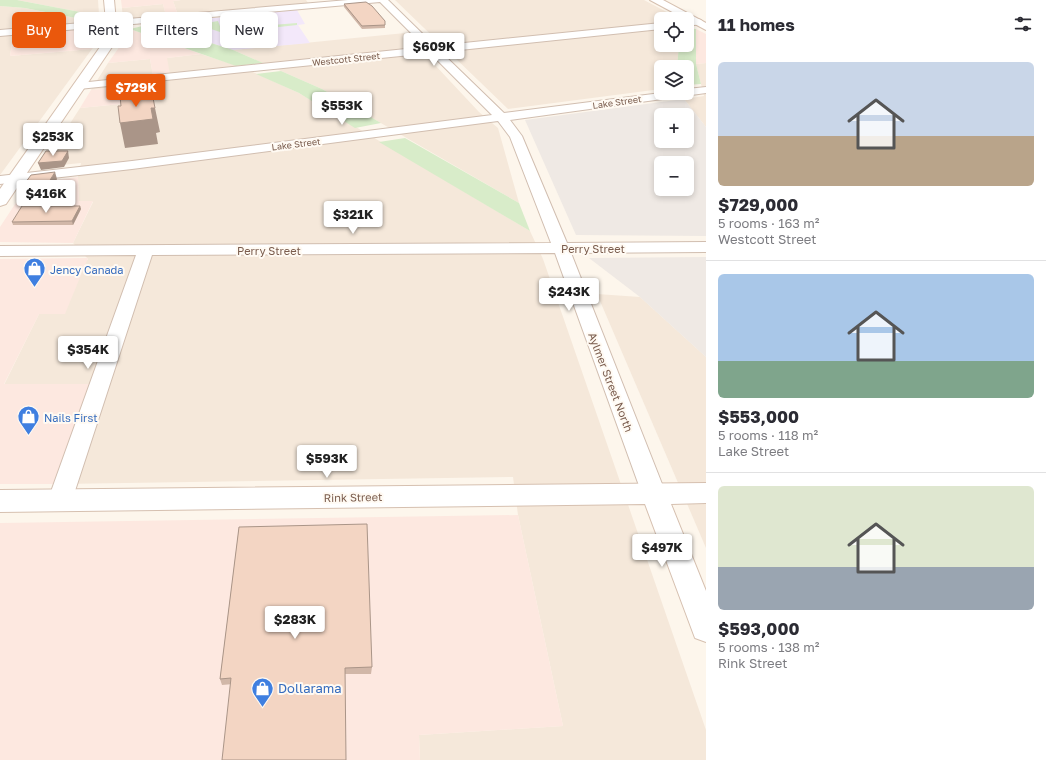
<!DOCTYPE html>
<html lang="en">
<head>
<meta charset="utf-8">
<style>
	body { margin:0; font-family:"Golos Text",sans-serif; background:#f7f7f7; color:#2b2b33; height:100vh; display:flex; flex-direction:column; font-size:15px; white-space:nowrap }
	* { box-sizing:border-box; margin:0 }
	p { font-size:13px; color:#7c7c81 }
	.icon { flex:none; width:22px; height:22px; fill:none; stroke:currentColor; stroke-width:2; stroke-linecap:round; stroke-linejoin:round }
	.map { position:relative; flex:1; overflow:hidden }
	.details { display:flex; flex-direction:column; background:#fff; width:340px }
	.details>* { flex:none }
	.top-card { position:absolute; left:12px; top:12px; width:380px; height:36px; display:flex; gap:8px }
	.tools { position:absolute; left:654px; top:12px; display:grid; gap:8px }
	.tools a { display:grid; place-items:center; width:40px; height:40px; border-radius:6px; background:#fff; box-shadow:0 2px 6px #0003; font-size:20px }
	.price { position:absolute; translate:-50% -34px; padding:0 9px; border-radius:4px; background:#fff; color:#222; font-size:13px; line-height:26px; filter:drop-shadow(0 1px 2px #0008) }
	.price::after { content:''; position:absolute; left:50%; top:24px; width:12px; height:9px; margin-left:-6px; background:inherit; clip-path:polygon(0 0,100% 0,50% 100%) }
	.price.active { background:#ea580c; color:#fff }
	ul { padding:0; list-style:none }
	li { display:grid; align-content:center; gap:8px; height:212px; padding:0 12px }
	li+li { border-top:1px solid #e1e1e2 }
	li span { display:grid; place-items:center; height:124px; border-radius:6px; color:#555 }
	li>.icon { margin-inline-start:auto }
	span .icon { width:72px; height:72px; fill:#fffc; stroke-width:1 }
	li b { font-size:17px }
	h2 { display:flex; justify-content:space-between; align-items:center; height:48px; padding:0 12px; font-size:17px }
	.pill { padding:0 14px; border-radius:6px; background:#fff; box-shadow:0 2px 6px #0003; font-size:14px; line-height:36px }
	.pill.active { background:#ea580c; color:#fff }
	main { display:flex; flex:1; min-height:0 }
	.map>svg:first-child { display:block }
	.residential { fill:#f5e8da }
	.commercial { fill:#fde8e0 }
	.industrial { fill:#efe9e4; fill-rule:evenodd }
	.education { fill:#f3e8fa }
	.green { fill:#d8ecc9 }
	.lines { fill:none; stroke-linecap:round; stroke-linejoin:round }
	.street-casing { stroke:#d1beb0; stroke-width:2 }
	.secondary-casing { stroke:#d6c0b0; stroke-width:2 }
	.street { fill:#fff; fill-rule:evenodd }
	.secondary { fill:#fff; fill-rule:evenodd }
	.wall { fill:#d1b7a8 }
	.shaded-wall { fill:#aa9588 }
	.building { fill:#f3d5c3; stroke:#aa9588 }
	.labels { text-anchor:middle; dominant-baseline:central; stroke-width:4; stroke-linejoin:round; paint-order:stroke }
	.far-street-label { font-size:9px; fill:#7a5c4d; stroke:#fffaf3 }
	.street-label { font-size:11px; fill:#7a5c4d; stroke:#fffaf3 }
	.shop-label { font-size:11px; fill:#366cbe; stroke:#fffaf3; text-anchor:start }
	.near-shop-label { font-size:13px; fill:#366cbe; stroke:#fffaf3; text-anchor:start }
</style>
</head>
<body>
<main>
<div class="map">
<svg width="706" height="760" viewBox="0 0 706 760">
	<rect width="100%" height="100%" fill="#fdf6ec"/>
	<g class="residential">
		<path d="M17,0h81l1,15h-3z"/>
		<path d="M181,0h125l2,3 -130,12 -5,-14z"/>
		<path d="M395,0h249l36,19h-19v26h18l-2,22h-16v22l-153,20z"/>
		<path d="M163,4l3,12 -43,3 -1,-11z"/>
		<path d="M0,6l25,2 66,13v7l-78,7 -3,21 82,-7 -92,126z"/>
		<path d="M405,33l74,79 19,16 21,75 -197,-114 -89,-39z"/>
		<path d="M201,54l43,14 55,25 231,138 13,28 163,471v30h-286l-1,-25 144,-9 -45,-211 -5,-38 -452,7 -57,-99 35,-71 49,-55 -15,-16 20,-41 -14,-1 -1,-24 3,-14 -39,4 38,-59 51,-5 -2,-17 -38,4 17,-27 42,-4 3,16 14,-17z"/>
		<path d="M706,63v64l-22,-28 20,-3 -8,-32z"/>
		<path d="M597,294l43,3 66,60v191z"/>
	</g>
	<g class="commercial">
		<path d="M121,0h60l-8,1 5,14 -12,1 -3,-12 -41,4z"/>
		<path d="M91,28l7,1v14l-6,6 -82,7 3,-21z"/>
		<path d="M130,29l71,25 -34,4 3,16 -17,2 -3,-17 -42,4 17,-24z"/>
		<path d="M696,29l10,5v29l-10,1z"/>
		<path d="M129,86l3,17 -52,5 11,-18z"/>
		<path d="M78,177l1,24h14l-20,42 -73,-1v-15l29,-44z"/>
		<path d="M88,258l-23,56h-26l-35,70h92l-35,100h-61v-225z"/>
		<path d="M518,515l45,211 -144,9 1,25h-420v-237z"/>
	</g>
	<g class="industrial">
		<path d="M684,99l22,28v109l-130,-1 -51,-115zM661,115h26v26h-26zM661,163h26v26h-26z"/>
		<path d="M706,257v100l-66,-60 -51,-39z"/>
	</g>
	<path class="education" d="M297,10l8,14 -7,1 12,18 -77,7 -82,-26z"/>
	<g class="green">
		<path d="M0,0h17l79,15 -5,6 -66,-13 -25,-2z"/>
		<path d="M185,21l16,3 17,-3 3,8 76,-6v2l-74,8 -21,-7c-10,9 -17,3 -28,-2z"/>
		<path d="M151,24l82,26 30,13 -27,3 -106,-37z"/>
		<path d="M687,28l9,1v35l5,20 -14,1v-18h-10l2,-22h8z"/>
		<path d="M281,71l41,18 59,34 -26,5 -56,-35 -43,-19z"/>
		<path d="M405,138l114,65 11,28 -151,-89z"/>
	</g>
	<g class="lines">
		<defs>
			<g id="street">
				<path d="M348,0h40l47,46 226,-23v6l-220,23 63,61 157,-20h26v-4l19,-2v6l-196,27 12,16 45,107 139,-1v10l-135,1 95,241 -4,7 -8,2 -8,-2 -4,-7 -87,-241 -403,2 -80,245 -4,7 -8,3 -8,-3 -4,-7 88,-245 -136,1v-10l551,-3 -41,-106 -12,-16 -366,48 -132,15v-8l132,-15 360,-46 -62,-62 -351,36 -4,-1 -2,-2 2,-2 4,-1 346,-36 -45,-45 -380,34v-6z"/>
				<path d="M698,19l3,1 2,2 -2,2 -14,2v-6z"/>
			</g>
			<g id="secondary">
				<path d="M104,0h10l3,32 -5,15 -106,157 -6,2v-17l100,-142 7,-15z"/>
				<path d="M650,0h13l43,23v7z"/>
				<path d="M706,483v20l-35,1 35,87v51l-11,-4 -50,-134 -645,8v-22z"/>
			</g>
		</defs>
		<use href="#street" class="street-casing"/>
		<use href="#secondary" class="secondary-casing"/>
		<use href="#street" class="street"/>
		<use href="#secondary" class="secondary"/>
	</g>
	<g class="wall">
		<path d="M344,4l41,21v3l-23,1 -18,-22z"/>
		<path d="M57,179l-11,18h-23l-3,-7z"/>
		<path d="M80,206l1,3 -8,16h-60l-1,-3z"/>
		<path d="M239,527l133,140 -1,7h-26l-123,11 -2,-6z"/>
	</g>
	<g class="shaded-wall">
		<path d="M151,108h4l5,24 -4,1 2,11 -33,4 -5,-25z"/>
		<path d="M68,151l1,7 -5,9 -23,3 -3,-7z"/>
		<path d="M55,172l2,7 -11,18 -2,-7z"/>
		<path d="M80,206l1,3 -8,16 -1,-4z"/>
	</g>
	<g class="building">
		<path d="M366,2l6,4 13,15v4l-23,1 -18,-22z"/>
		<path d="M152,93l3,15h-4l2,11 -33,4 -2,-17h3l-1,-10z"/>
		<path d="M46,151h22l-6,10 -24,2z"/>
		<path d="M55,172l-11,18h-24l11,-15z"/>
		<path d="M22,206h58l-8,15 -60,1z"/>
		<path d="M367,524l5,143 -27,1 1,92h-124l9,-82 -11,1 19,-152z"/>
	</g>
	<defs>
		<symbol id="shop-pin" viewBox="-11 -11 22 30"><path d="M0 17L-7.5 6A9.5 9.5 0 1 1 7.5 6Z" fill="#3f7fe0" stroke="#fffaf3"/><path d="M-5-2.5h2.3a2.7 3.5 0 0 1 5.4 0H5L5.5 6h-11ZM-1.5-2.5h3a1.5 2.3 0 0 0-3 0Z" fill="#fff"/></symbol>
	</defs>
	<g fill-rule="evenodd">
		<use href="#shop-pin" x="22" y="256" width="25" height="34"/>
		<use href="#shop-pin" x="16" y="404" width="25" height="34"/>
		<use href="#shop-pin" x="250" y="676" width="25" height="34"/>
	</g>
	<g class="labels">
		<g class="far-street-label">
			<text transform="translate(346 59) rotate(-6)">Westcott Street</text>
			<text transform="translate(617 102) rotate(-8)">Lake Street</text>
			<text transform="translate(296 144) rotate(-7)">Lake Street</text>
		</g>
		<g class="street-label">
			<text x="593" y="248">Perry Street</text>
			<text x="269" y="250">Perry Street</text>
			<text transform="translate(611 382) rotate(69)">Aylmer Street North</text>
			<text transform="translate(353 497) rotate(-1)">Rink Street</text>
		</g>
		<g class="shop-label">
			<text x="50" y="269">Jency Canada</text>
			<text x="44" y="417">Nails First</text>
		</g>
		<g class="near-shop-label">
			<text x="278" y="688">Dollarama</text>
		</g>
	</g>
</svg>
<div class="tools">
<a><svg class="icon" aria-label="locate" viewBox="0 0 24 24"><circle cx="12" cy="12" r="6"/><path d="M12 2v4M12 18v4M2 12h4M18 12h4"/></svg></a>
<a><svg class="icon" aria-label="layers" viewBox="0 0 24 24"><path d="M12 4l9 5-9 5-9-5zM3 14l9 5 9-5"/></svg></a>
<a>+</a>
<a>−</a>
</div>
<b class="price" style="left:434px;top:67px">$609K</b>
<b class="price active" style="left:136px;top:108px">$729K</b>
<b class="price" style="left:342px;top:126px">$553K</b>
<b class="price" style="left:53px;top:157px">$253K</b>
<b class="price" style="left:46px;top:214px">$416K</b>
<b class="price" style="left:353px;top:235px">$321K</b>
<b class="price" style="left:569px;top:312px">$243K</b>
<b class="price" style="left:88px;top:370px">$354K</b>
<b class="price" style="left:327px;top:479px">$593K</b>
<b class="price" style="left:662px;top:568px">$497K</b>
<b class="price" style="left:295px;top:640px">$283K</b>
<div class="top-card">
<a class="pill active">Buy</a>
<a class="pill">Rent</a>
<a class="pill">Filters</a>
<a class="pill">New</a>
</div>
</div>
<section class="details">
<h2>11 homes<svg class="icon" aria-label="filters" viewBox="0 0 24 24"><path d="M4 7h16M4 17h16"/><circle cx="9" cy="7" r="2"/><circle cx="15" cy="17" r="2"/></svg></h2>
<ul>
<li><span style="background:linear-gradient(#c9d6e8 60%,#b9a48a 0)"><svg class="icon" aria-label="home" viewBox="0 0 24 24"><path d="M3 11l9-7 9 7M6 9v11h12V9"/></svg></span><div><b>$729,000</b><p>5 rooms · 163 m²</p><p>Westcott Street</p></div></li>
<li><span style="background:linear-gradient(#a9c7e8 70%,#7fa58c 0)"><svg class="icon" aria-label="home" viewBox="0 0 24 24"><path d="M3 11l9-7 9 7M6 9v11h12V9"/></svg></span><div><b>$553,000</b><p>5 rooms · 118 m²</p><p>Lake Street</p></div></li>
<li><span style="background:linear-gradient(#dfe7d0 65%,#9aa5b1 0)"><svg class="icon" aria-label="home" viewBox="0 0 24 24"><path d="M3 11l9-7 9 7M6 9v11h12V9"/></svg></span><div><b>$593,000</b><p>5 rooms · 138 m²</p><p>Rink Street</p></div></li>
</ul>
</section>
</main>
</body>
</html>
